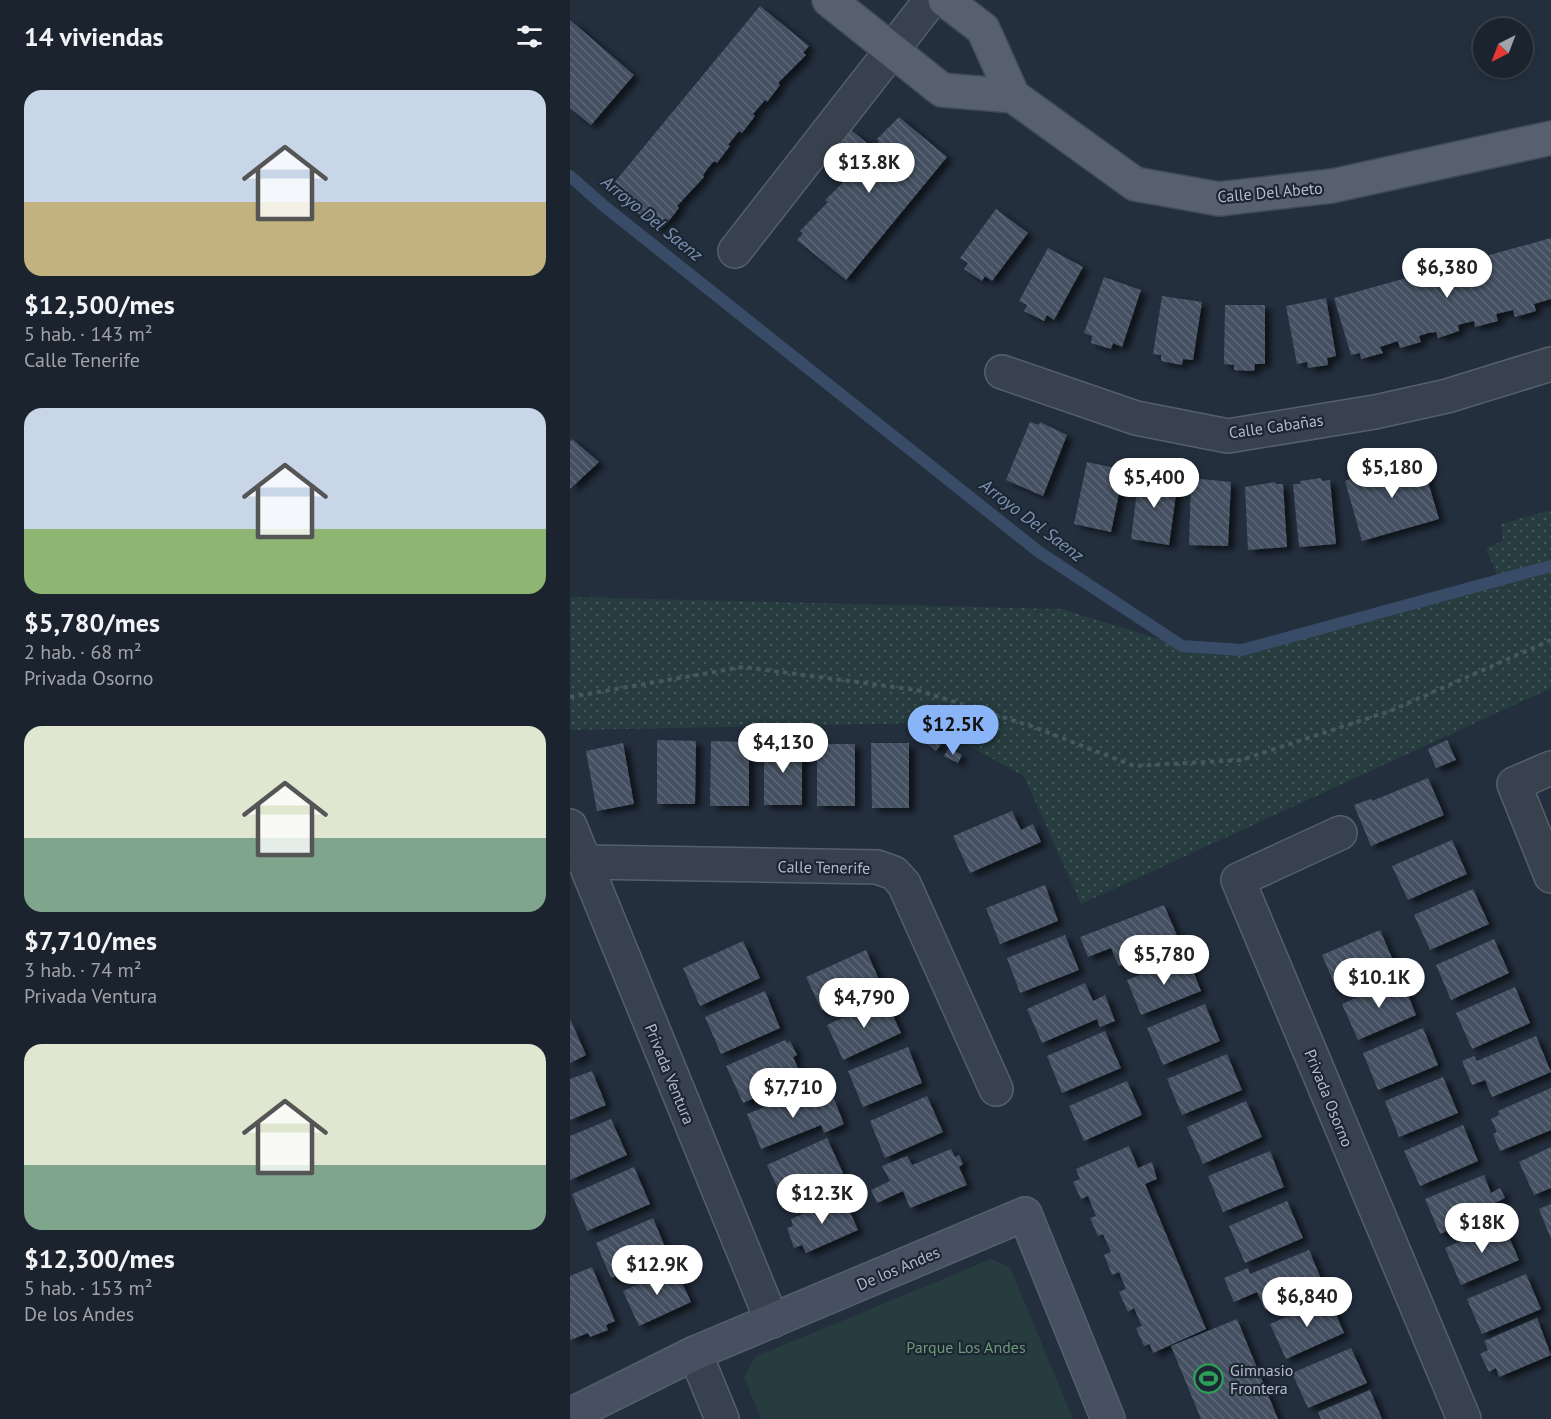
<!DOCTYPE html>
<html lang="es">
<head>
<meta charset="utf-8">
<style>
	body { margin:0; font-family:"PT Sans",sans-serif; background:#282f3a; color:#f1f3f6; height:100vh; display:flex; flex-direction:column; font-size:22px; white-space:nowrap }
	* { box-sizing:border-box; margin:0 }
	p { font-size:20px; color:#a0a4aa }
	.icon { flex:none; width:33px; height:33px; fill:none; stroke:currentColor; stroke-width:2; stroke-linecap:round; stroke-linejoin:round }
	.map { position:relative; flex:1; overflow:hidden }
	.sheet { display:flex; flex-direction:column; background:#1b232e; width:570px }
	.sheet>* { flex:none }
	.needle { width:39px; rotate:222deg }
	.fabs { position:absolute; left:903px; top:18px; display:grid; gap:12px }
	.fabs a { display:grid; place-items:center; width:60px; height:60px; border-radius:50%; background:#1b232e; box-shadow:0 3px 9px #0003,0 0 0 2px #39404a; font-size:30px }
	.price { position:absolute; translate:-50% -51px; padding:0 14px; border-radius:21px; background:#fff; color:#222; font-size:20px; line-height:39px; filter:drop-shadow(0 2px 3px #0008) }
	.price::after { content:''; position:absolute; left:50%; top:36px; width:18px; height:14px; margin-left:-9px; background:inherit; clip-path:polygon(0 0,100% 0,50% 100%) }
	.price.active { background:#8ab4f8; color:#111 }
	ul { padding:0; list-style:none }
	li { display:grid; align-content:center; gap:12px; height:318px; padding:0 24px }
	li span { display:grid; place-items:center; height:186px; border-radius:18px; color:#555 }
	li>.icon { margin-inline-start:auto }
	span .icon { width:108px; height:108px; fill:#fffc; stroke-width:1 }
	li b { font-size:26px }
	h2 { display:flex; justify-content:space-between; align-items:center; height:72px; padding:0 24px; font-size:26px }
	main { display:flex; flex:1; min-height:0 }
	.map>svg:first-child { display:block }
	.grass { fill:url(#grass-dots) }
	.park { fill:#263c3f }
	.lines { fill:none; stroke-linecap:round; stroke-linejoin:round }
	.stream { stroke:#394c67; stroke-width:12 }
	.building { fill:url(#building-back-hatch); filter:url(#shadow) }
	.street-casing { stroke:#565f6c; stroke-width:36 }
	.secondary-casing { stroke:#565f6c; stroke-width:36 }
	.primary-casing { stroke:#414a57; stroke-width:36 }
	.path { stroke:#44595c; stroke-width:4; stroke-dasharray:4.5 4.5; stroke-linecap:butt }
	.street { stroke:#38414e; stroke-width:33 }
	.secondary { stroke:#465061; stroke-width:33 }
	.primary { stroke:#56606e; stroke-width:33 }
	.labels { text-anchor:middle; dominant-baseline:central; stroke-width:4.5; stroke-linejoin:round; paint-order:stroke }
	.street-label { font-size:16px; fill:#b4bcc9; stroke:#1d2633 }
	.park-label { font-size:16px; fill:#6b9a76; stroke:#1d2633 }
	.poi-label { font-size:16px; fill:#b4bcc9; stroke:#1d2633; text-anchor:start }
	.water-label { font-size:18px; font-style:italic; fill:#7c92b1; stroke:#1d2633 }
</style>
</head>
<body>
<main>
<section class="sheet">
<h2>14 viviendas<svg class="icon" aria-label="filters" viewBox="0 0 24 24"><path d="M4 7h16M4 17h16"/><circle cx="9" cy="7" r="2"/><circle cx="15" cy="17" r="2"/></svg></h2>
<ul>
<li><span style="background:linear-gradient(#c9d6e8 60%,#c2b280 0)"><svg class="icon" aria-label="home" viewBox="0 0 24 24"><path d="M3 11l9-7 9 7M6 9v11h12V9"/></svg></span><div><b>$12,500/mes</b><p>5 hab. · 143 m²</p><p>Calle Tenerife</p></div></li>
<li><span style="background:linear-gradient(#c9d6e8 65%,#8fb573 0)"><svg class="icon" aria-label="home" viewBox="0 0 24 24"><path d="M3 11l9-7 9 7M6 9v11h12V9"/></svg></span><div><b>$5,780/mes</b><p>2 hab. · 68 m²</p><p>Privada Osorno</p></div></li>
<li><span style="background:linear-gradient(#dfe7d0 60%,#7fa58c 0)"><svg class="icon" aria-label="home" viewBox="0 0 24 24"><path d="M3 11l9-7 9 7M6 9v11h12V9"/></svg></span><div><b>$7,710/mes</b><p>3 hab. · 74 m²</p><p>Privada Ventura</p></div></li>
<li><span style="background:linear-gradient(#dfe7d0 65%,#7fa58c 0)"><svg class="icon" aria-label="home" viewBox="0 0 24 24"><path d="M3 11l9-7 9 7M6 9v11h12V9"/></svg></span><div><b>$12,300/mes</b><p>5 hab. · 153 m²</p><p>De los Andes</p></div></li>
</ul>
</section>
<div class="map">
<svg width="981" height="1419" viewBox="0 0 981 1419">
	<defs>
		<pattern id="grass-dots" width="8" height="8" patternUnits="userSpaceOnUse" patternTransform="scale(1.5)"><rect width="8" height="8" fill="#263c3f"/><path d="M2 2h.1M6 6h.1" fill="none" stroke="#435659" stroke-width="1.8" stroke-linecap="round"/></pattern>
		<pattern id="building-back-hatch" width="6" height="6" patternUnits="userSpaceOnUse" patternTransform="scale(1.5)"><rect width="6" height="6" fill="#455162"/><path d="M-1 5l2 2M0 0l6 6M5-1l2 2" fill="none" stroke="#5d6877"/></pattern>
		<filter id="shadow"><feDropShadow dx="6" dy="4" stdDeviation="3" flood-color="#0009"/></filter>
	</defs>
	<rect width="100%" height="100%" fill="#242f3e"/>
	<path class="grass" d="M981,510v178l-470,216 -57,-128 -97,-53 -357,7v-133l491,12 121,37 60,4 257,-70 -13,-32 17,-7 -2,-17z"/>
	<path class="park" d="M421,1259l19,8 63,152h-312l-17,-42 11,-20z"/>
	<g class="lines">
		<path class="stream" d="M0,176l34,30 435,346 143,94 60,4 309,-84"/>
	</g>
	<g class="building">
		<path d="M190,6l49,40 -6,7 3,2 -28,28 2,2 -13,17 -2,-2 -12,14 2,2 -13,17 -3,-2 -11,14 2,1 -13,17 -3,-2 -6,7 -5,7 1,2 -27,29 2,2 -12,15 -3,-1 -6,8 -49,-41z"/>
		<path d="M0,20l64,55 -43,50 -21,-17z"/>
		<path d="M329,117l48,40 -101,123 -49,-40 6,-7 -3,-2 28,-29 -3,-2 23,-22 -21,-18 24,-30 22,18 6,-7 -2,-2z"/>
		<path d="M426,209l32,24 -36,48 -7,-5 -3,5 -18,-12 4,-6 -8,-5z"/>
		<path d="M981,238v61l-17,5 2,7 -21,6 -2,-7 -17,4 2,7 -23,6 -1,-6 -9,2 -7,2 1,6 -21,7 -2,-6 -8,1 -9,3 2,6 -21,6 -2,-7 -18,6 3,6 -22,6 -1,-6 -9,2 -17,-57z"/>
		<path d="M478,248l35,19 -29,53 -7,-5 -3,6 -20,-10 3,-6 -8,-4z"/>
		<path d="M534,277l37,13 -19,57 -9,-4 -2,6 -20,-6 1,-7 -8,-3z"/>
		<path d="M592,296l40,6 -9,58 -10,-1 -1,6 -21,-4v-6l-8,-1z"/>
		<path d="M756,298l10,58 -9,2 1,7 -20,3 -1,-6 -10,2 -11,-58z"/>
		<path d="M655,305h40v59h-10l-1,7 -20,-1v-5l-10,-1z"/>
		<path d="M460,422l9,3 1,-3 27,13 -24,61 -37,-16z"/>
		<path d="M2,439l27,23 -29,27v-47z"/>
		<path d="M843,457l1,4 7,-3 18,61 -77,22 -17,-60 9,-3 -1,-4 21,-6 1,4 8,-2 10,-3 -1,-4z"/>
		<path d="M517,462l37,8 -13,62 -37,-8z"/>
		<path d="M569,475l30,1v3l9,1 -9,65 -38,-6z"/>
		<path d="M751,478l1,3 8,-1 6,64 -37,3 -6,-63h7v-3z"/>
		<path d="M631,479l30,3 -3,64 -39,-1 2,-64z"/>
		<path d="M705,482l1,2h7l4,63 -39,3 -3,-63z"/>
		<path d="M360,737l12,6 -6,8 -10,-8z"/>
		<path d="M87,740l39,1 -1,63h-38z"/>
		<path d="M877,740l9,20 -20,8 -8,-19z"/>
		<path d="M141,741l38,1v64h-39z"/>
		<rect x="194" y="742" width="38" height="63"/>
		<path d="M53,743l11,61 -37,7 -11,-60z"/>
		<path d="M301,743h38v65h-37z"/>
		<rect x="247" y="744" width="38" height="62"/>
		<path d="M379,748l13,7 -4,8 -14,-7z"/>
		<path d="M858,778l16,37 -73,31 -17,-41 17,-6 1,2z"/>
		<path d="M442,811l9,19 12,-6 8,18 -71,31 -17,-37z"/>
		<path d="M882,840l15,34 -59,26 -16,-34z"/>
		<path d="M475,885l13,36 -58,23 -14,-36z"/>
		<path d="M903,889l16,35 -59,26 -16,-35z"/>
		<path d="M594,905l15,35 -60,26 -8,-18 -23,9 -8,-20z"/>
		<path d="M810,930l15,35 -58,25 -15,-35z"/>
		<path d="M495,935l14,35 -59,23 -13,-35z"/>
		<path d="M924,939l15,34 -58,27 -15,-35z"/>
		<path d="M173,941l17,37 -60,28 -17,-38z"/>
		<path d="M296,950l15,34 -59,27 -16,-34z"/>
		<path d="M617,956l14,35 -60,24 -14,-35z"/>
		<path d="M831,978l15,37 -58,25 -16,-36z"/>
		<path d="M515,983l8,18 12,-6 10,26 -15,6 -3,-8 -55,24 -15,-34z"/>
		<path d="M945,987l15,36 -58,26 -16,-36z"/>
		<path d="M195,991l15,37 -59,26 -16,-37z"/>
		<path d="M315,998l16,35 -58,27 -16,-35z"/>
		<path d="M635,1004l15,37 -57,24 -16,-37z"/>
		<path d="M0,1019l16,36 -16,8z"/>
		<path d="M853,1028l15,37 -60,25 -15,-37z"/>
		<path d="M535,1031l16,37 -59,25 -15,-37z"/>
		<path d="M966,1036l15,36 -59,25 -7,-17 -13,5 -10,-24 12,-5 3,5z"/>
		<path d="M215,1040l2,3 3,-2 7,14 -4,2 9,20 -59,26 -17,-37z"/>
		<path d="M338,1047l14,36 -59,24 -15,-36z"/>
		<path d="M657,1054l15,36 -60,25 -15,-36z"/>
		<path d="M22,1071l14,34 -36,15v-41z"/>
		<path d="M873,1077l15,36 -59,24 -14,-36z"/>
		<path d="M557,1081l15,34 -58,26 -15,-35z"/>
		<path d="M981,1088v42l-51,21 -7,-17 4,-2 -6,-13 8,-4 -1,-4z"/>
		<path d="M237,1091l6,16 21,-8 10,25 -20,9 -3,-8 -60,24 -14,-35z"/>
		<path d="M357,1096l16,36 -58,26 -15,-37z"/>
		<path d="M676,1101l16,36 -59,27 -16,-37z"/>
		<path d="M41,1119l16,36 -57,25v-44z"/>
		<path d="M893,1125l15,36 -58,25 -16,-35z"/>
		<path d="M257,1138l16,35 -60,27 -16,-35z"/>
		<path d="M559,1146l9,22 14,-6 5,17 -12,5 61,145 -53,24 -3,-9 -6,2 -8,-18 6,-2 -8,-18 -6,4 -9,-20 7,-3 -7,-17 -7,3 -8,-20 7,-3 -8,-18 -5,2 -8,-18 6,-2 -8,-20 -7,3 -8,-17 7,-3 -4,-10z"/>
		<path d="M981,1147v41l-17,7 -15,-33z"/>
		<path d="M381,1149l4,8 4,-2 4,9 -4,3 8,18 -57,23 -7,-17 -26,12 -6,-13 19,-9 -8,-15 25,-10 5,9z"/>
		<path d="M700,1151l14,36 -61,25 -15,-36z"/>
		<path d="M64,1167l16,37 -63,27 -15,-37z"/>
		<path d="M914,1175l7,18 9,-5 5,10 -10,5 3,7 -58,24 -15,-35z"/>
		<path d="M273,1196l15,34 -52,23 -4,-8 -8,3 -7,-20 6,-2 -2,-7z"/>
		<path d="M717,1201l16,37 -58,25 -16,-37z"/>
		<path d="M981,1204v35l-12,-30z"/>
		<path d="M83,1218l15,36 -57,24 -15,-35z"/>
		<path d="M933,1223l16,37 -58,25 -16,-37z"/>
		<path d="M739,1250l15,36 -59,24 -8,-18 -23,10 -10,-24 24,-10 2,6z"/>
		<path d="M22,1267l23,54 -9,4 2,5 -18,7 -2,-4 -18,7v-64z"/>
		<path d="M105,1267l16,35 -52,24 -16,-35z"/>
		<path d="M956,1274l15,35 -59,25 -15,-35z"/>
		<path d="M759,1298l15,35 -58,26 -16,-35z"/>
		<path d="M967,1318l14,37 -52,22 -3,-9 -7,4 -9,-18 8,-4 -4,-9z"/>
		<path d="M667,1319l41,100h-77l-30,-73z"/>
		<path d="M781,1348l16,35 -59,25 -16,-35z"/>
		<path d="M800,1390l12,29h-61l-3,-7z"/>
	</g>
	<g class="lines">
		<defs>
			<g id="street">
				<path d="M165,251l196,-251"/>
				<path d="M432,372l134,46 92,18 147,-24 72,-16 104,-32"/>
				<path d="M981,768l-37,16 37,92"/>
				<path d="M0,826l202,495"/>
				<path d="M770,833l-102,47 226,539"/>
				<path d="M16,862l291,5 17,6 10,11 92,205"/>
				<path d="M125,1353l27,66"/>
			</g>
			<path id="secondary" d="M0,1415l125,-62 330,-139 83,205"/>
			<g id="primary">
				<path d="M259,0l113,90 71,6"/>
				<path d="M375,0l38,29 30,67 122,88 84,15 113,-13 219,-48"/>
			</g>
		</defs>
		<use href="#street" class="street-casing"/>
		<use href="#secondary" class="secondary-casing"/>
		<use href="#primary" class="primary-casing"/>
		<path class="path" d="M0,697l173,-30 174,23 117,37 100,39 107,-6 149,-49 161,-71"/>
		<use href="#street" class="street"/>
		<use href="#secondary" class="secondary"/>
		<use href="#primary" class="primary"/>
	</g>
	<defs>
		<symbol id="stadium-ring" viewBox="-11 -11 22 22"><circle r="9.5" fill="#1d2633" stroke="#2e9e5b" stroke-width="1.5"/><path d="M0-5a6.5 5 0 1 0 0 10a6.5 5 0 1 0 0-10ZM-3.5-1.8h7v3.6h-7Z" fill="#2e9e5b"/></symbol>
	</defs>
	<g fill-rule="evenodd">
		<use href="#stadium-ring" x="622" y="1362" width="33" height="33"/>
	</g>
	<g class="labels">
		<g class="street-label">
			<text transform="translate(700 192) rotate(-5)">Calle Del Abeto</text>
			<text transform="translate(706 426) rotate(-8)">Calle Cabañas</text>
			<text transform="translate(254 867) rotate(1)">Calle Tenerife</text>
			<text transform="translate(100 1074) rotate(68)">Privada Ventura</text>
			<text transform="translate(759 1098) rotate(68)">Privada Osorno</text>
			<text transform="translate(328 1268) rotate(-23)">De los Andes</text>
		</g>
		<g class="park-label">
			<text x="396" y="1347">Parque Los Andes</text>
		</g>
		<g class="poi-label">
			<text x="660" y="1370">Gimnasio<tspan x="660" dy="18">Frontera</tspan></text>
		</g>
		<g class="water-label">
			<text transform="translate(82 218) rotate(39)">Arroyo Del Saenz</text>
			<text transform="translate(462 520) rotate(37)">Arroyo Del Saenz</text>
		</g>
	</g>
</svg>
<div class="fabs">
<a><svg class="needle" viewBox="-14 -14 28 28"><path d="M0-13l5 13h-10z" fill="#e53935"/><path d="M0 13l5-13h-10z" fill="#a0a4aa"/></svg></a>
</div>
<b class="price" style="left:299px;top:194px">$13.8K</b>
<b class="price" style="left:877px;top:299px">$6,380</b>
<b class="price" style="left:822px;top:499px">$5,180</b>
<b class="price" style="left:584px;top:509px">$5,400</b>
<b class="price active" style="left:383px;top:756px">$12.5K</b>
<b class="price" style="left:213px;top:774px">$4,130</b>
<b class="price" style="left:594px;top:986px">$5,780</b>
<b class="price" style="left:809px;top:1009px">$10.1K</b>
<b class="price" style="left:294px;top:1029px">$4,790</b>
<b class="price" style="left:223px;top:1119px">$7,710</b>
<b class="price" style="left:252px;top:1225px">$12.3K</b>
<b class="price" style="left:912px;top:1254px">$18K</b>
<b class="price" style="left:87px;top:1296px">$12.9K</b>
<b class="price" style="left:737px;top:1328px">$6,840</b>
</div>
</main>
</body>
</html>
